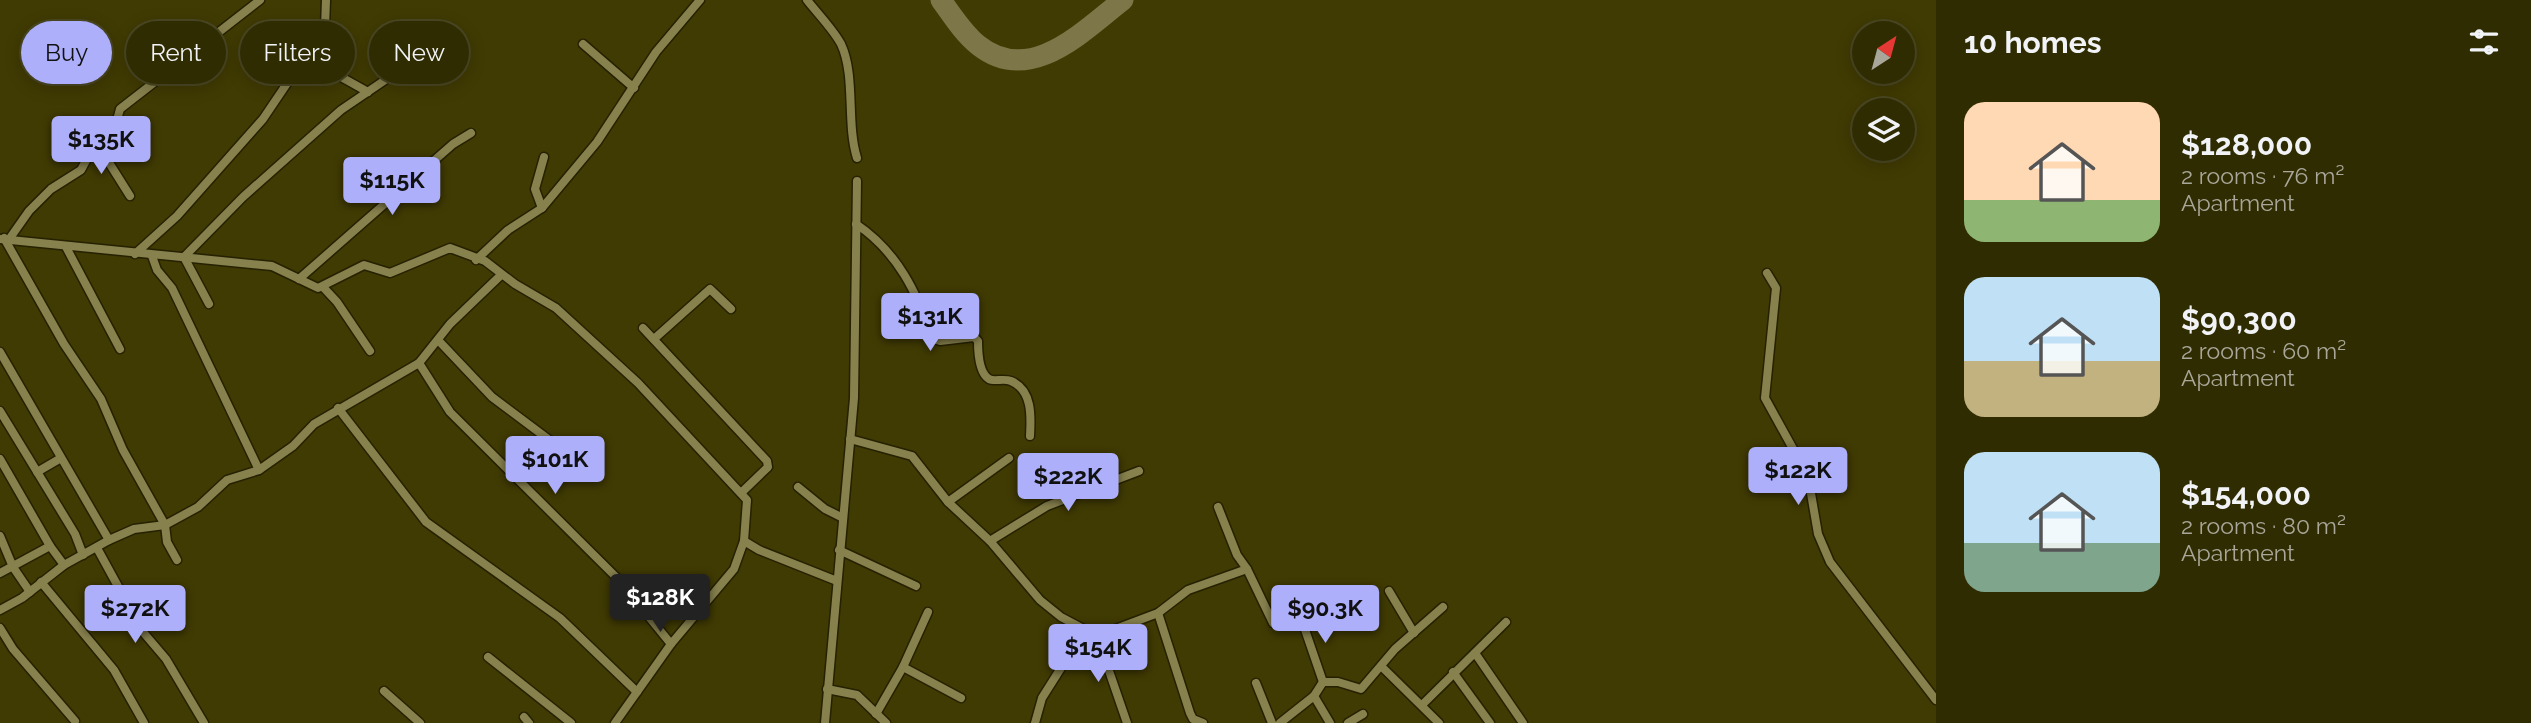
<!DOCTYPE html>
<html lang="en">
<head>
<meta charset="utf-8">
<style>
	body { margin:0; font-family:Raleway,sans-serif; background:#38340c; color:#f1f3f6; height:100vh; display:flex; flex-direction:column; font-size:26px; white-space:nowrap }
	* { box-sizing:border-box; margin:0 }
	p { font-size:23px; color:#a8a799 }
	.icon { flex:none; width:38px; height:38px; fill:none; stroke:currentColor; stroke-width:2; stroke-linecap:round; stroke-linejoin:round }
	.map { position:relative; flex:1; overflow:hidden }
	.details { display:flex; flex-direction:column; background:#302c02; width:595px }
	.details>* { flex:none }
	.hud { position:absolute; left:21px; top:21px; width:665px; height:63px; display:flex; gap:14px }
	.needle { width:46px; rotate:36deg }
	.controls { position:absolute; left:1852px; top:21px; display:grid; gap:14px }
	.controls a { display:grid; place-items:center; width:63px; height:63px; border-radius:50%; background:#302c02; box-shadow:0 4px 18px #0003,0 0 0 2px #4b4824; font-size:35px }
	.price { position:absolute; translate:-50% -60px; padding:0 16px; border-radius:7px; background:#adaffb; color:#111; font-size:23px; line-height:46px; filter:drop-shadow(0 2px 4px #0008) }
	.price::after { content:''; position:absolute; left:50%; top:42px; width:21px; height:16px; margin-left:-10px; background:inherit; clip-path:polygon(0 0,100% 0,50% 100%) }
	.price.selected { background:#222; color:#fff }
	ul { padding:0; list-style:none }
	li { display:flex; align-items:center; gap:21px; height:175px; padding:0 28px }
	li span { display:grid; place-items:center; flex:none; width:196px; height:140px; border-radius:21px; color:#555 }
	li>.icon { margin-inline-start:auto }
	span .icon { width:84px; height:84px; fill:#fffc; stroke-width:1 }
	li b { font-size:30px }
	h2 { display:flex; justify-content:space-between; align-items:center; height:84px; padding:0 28px; font-size:30px }
	.tag { padding:0 24px; border-radius:32px; background:#302c02; box-shadow:0 4px 18px #0003,0 0 0 2px #4b4824; font-size:24px; line-height:63px }
	.tag.selected { background:#adaffb; color:#111 }
	main { display:flex; flex:1; min-height:0 }
	.map>svg:first-child { display:block }
	.lines { fill:none; stroke-linecap:round; stroke-linejoin:round }
	.taxiway { stroke:#7c7648; stroke-width:21 }
	.minor-casing { stroke:#262100; stroke-width:11 }
	.minor { stroke:#87814e; stroke-width:8 }
</style>
</head>
<body>
<main>
<div class="map">
<svg width="1936" height="723" viewBox="0 0 1936 723">
	<rect width="100%" height="100%" fill="#403a03"/>
	<g class="lines">
		<path class="taxiway" d="M941,0c11,15 22,33 37,45 52,42 105,-14 145,-45"/>
		<defs>
			<g id="minor">
				<path d="M807,0c11,14 26,29 34,44 15,32 5,79 16,114"/>
				<path d="M583,44l51,44"/>
				<path d="M307,58l61,34"/>
				<path d="M96,142l34,54"/>
				<path d="M542,208l-7,-19 9,-32"/>
				<path d="M856,224c42,28 61,69 77,115l7,2 34,-4 4,4c0,10 1,32 11,38 5,3 15,-1 22,2 22,9 20,37 19,55"/>
				<path d="M4,238l60,106 37,55 22,51 42,75 2,17 10,18"/>
				<path d="M10,238l19,-27 22,-22 30,-19 15,-28 21,-22 3,-11 140,-109"/>
				<path d="M0,239l272,27 46,22 46,-23 26,8 60,-25 35,13 30,23 41,24 82,75 109,117 -3,41 -10,28 -63,75 -56,79"/>
				<path d="M66,247l54,102"/>
				<path d="M135,254l42,-38 86,-97 62,-92 1,-27"/>
				<path d="M152,256l5,14 15,18 87,182"/>
				<path d="M476,260l32,-30 34,-22 55,-66 59,-90 44,-52"/>
				<path d="M1767,273l9,15 -11,110 43,78 10,58 12,28 106,138"/>
				<path d="M299,279l154,-135 18,-11"/>
				<path d="M323,287l14,15 33,49"/>
				<path d="M209,304l-25,-47 59,-60 98,-87 78,-53"/>
				<path d="M643,328l124,133 1,6 -27,26"/>
				<path d="M654,339l56,-50 21,20"/>
				<path d="M438,340l54,57 68,51"/>
				<path d="M0,352l109,188"/>
				<path d="M419,363l31,49 169,168 52,64"/>
				<path d="M338,408l88,114 134,96 77,74"/>
				<path d="M0,411l75,123 8,21"/>
				<path d="M850,439l62,17 36,46 42,39 50,59 21,17 36,19 61,-23 30,-23 59,-21"/>
				<path d="M0,459l50,87 14,19"/>
				<path d="M37,472l24,-14"/>
				<path d="M798,487l27,22 18,9"/>
				<path d="M948,502l61,-44"/>
				<path d="M1218,507l19,48 10,14 26,54 38,-9"/>
				<path d="M0,536l13,31 17,25"/>
				<path d="M744,541l15,9 78,31"/>
				<path d="M990,541l57,-35 92,-35"/>
				<path d="M97,548l46,84 23,27 38,64"/>
				<path d="M839,550l77,36"/>
				<path d="M0,573l50,-27"/>
				<path d="M41,582l73,88 30,53"/>
				<path d="M1389,591l25,42"/>
				<path d="M0,610l22,-12 42,-33 45,-25 25,-11 31,-4 33,-18 29,-27 32,-10 34,-24 21,-22 105,-61 31,-39 51,-49"/>
				<path d="M1158,613l32,100 3,6 10,4"/>
				<path d="M1301,618l22,64"/>
				<path d="M0,628l13,21 62,72"/>
				<path d="M1097,636l30,87"/>
				<path d="M1475,653l48,70"/>
				<path d="M488,657l83,66"/>
				<path d="M1381,666l58,57"/>
				<path d="M903,667l58,31"/>
				<path d="M1453,672l37,51"/>
				<path d="M1256,683l16,40"/>
				<path d="M827,689l30,6 29,28"/>
				<path d="M384,691l36,32"/>
				<path d="M1314,696l16,27"/>
				<path d="M1423,704l83,-82"/>
				<path d="M876,714l27,-47 25,-55"/>
				<path d="M524,717l5,6"/>
				<path d="M825,723l29,-325 3,-217"/>
				<path d="M1035,723l7,-25 43,-68"/>
				<path d="M1280,723l34,-27 9,-14h15l23,7 34,-40 48,-42"/>
				<path d="M1348,723l15,-9"/>
			</g>
		</defs>
		<use href="#minor" class="minor-casing"/>
		<use href="#minor" class="minor"/>
	</g>
</svg>
<div class="controls">
<a><svg class="needle" viewBox="-14 -14 28 28"><path d="M0-13l5 13h-10z" fill="#e53935"/><path d="M0 13l5-13h-10z" fill="#a8a799"/></svg></a>
<a><svg class="icon" aria-label="layers" viewBox="0 0 24 24"><path d="M12 4l9 5-9 5-9-5zM3 14l9 5 9-5"/></svg></a>
</div>
<b class="price" style="left:101px;top:176px">$135K</b>
<b class="price" style="left:392px;top:217px">$115K</b>
<b class="price" style="left:930px;top:353px">$131K</b>
<b class="price" style="left:555px;top:496px">$101K</b>
<b class="price" style="left:1798px;top:507px">$122K</b>
<b class="price" style="left:1068px;top:513px">$222K</b>
<b class="price selected" style="left:660px;top:634px">$128K</b>
<b class="price" style="left:135px;top:645px">$272K</b>
<b class="price" style="left:1325px;top:645px">$90.3K</b>
<b class="price" style="left:1098px;top:684px">$154K</b>
<div class="hud">
<a class="tag selected">Buy</a>
<a class="tag">Rent</a>
<a class="tag">Filters</a>
<a class="tag">New</a>
</div>
</div>
<section class="details">
<h2>10 homes<svg class="icon" aria-label="filters" viewBox="0 0 24 24"><path d="M4 7h16M4 17h16"/><circle cx="9" cy="7" r="2"/><circle cx="15" cy="17" r="2"/></svg></h2>
<ul>
<li><span style="background:linear-gradient(#ffd9b3 70%,#8fb573 0)"><svg class="icon" aria-label="home" viewBox="0 0 24 24"><path d="M3 11l9-7 9 7M6 9v11h12V9"/></svg></span><div><b>$128,000</b><p>2 rooms · 76 m²</p><p>Apartment</p></div></li>
<li><span style="background:linear-gradient(#bfe0f5 60%,#c2b280 0)"><svg class="icon" aria-label="home" viewBox="0 0 24 24"><path d="M3 11l9-7 9 7M6 9v11h12V9"/></svg></span><div><b>$90,300</b><p>2 rooms · 60 m²</p><p>Apartment</p></div></li>
<li><span style="background:linear-gradient(#bfe0f5 65%,#7fa58c 0)"><svg class="icon" aria-label="home" viewBox="0 0 24 24"><path d="M3 11l9-7 9 7M6 9v11h12V9"/></svg></span><div><b>$154,000</b><p>2 rooms · 80 m²</p><p>Apartment</p></div></li>
</ul>
</section>
</main>
</body>
</html>
